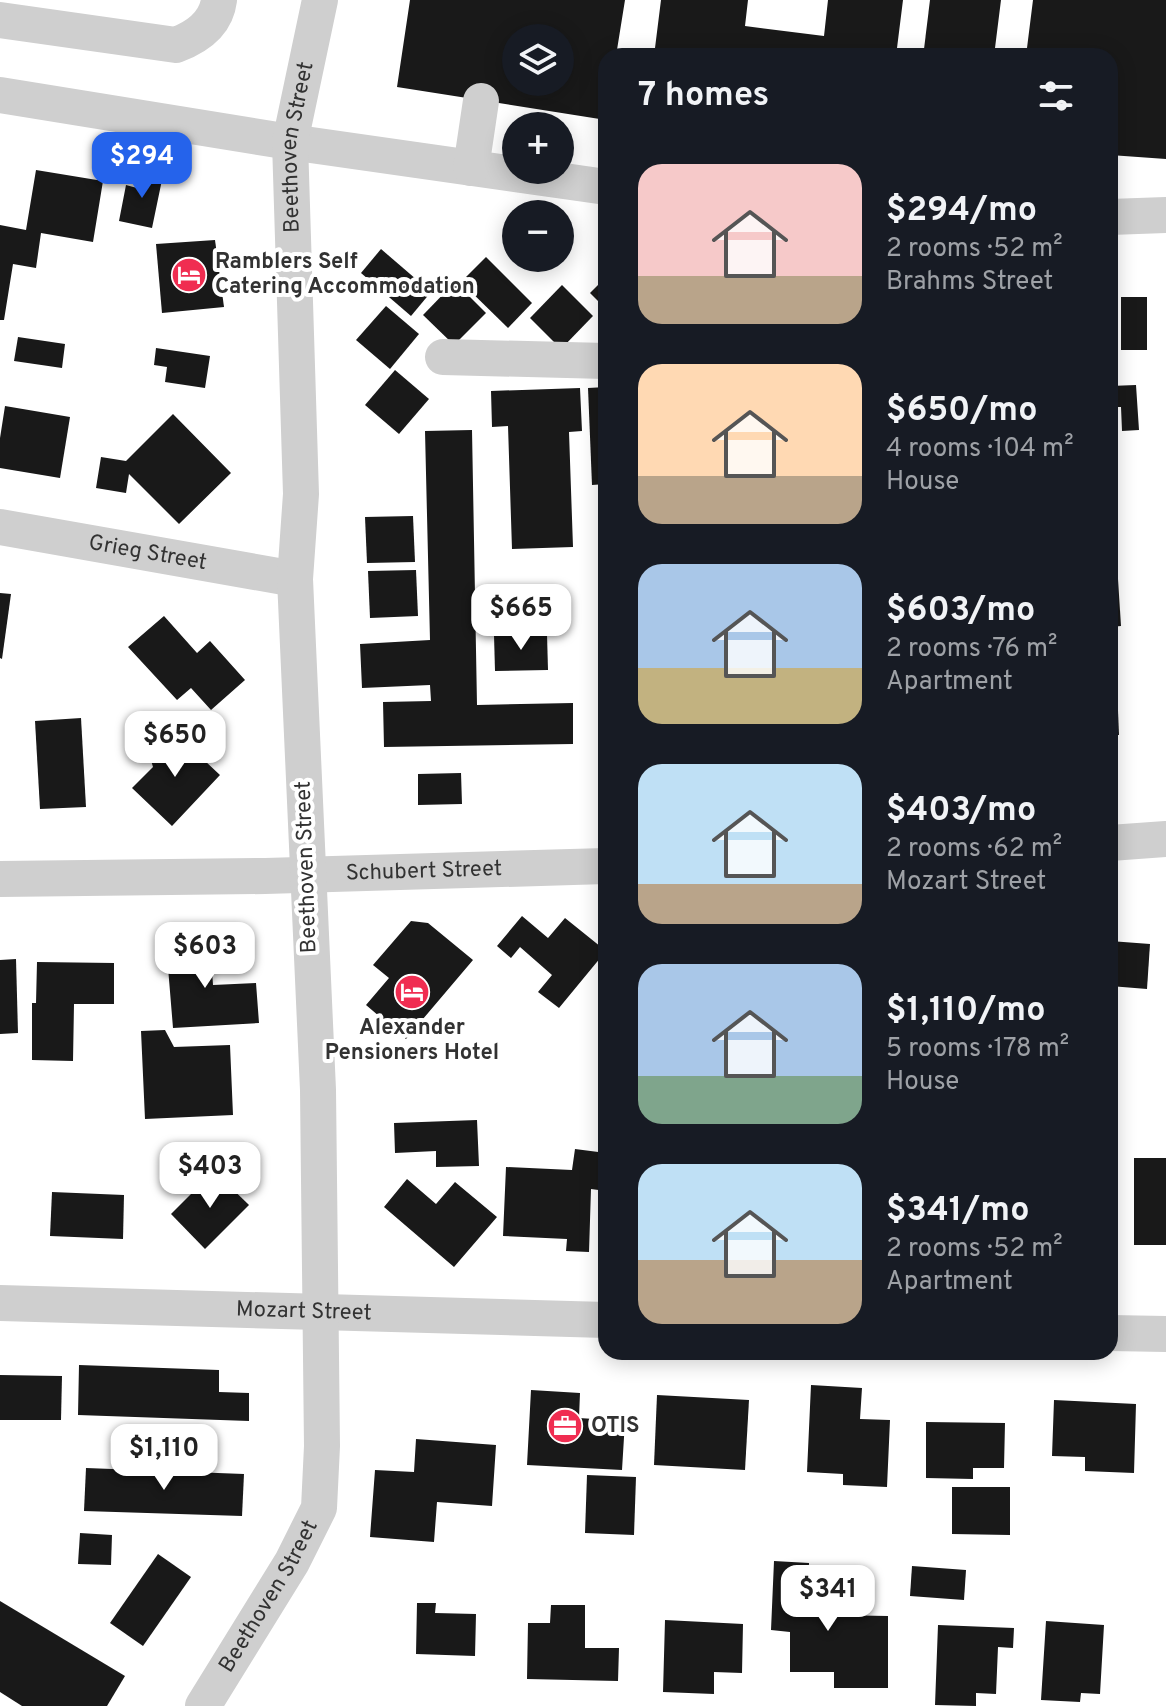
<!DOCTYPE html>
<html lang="en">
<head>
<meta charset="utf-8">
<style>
	body { margin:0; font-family:Overpass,sans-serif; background:#20242c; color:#f1f3f6; height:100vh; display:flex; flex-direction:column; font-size:30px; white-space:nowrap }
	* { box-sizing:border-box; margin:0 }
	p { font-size:26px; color:#9ea1a6 }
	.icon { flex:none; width:44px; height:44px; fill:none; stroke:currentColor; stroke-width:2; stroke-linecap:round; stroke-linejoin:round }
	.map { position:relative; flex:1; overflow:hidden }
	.panel { position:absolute; left:598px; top:48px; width:520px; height:1312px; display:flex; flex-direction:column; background:#171b24; border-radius:24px; box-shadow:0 4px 20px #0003 }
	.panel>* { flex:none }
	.tools { position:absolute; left:502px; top:24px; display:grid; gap:16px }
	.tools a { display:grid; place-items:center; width:72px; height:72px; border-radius:50%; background:#171b24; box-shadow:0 4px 20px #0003; font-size:40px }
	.price { position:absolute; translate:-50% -68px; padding:0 18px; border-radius:16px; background:#fff; color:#222; font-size:26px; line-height:52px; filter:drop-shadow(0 2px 4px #0008) }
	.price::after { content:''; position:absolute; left:50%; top:48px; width:24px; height:18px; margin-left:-12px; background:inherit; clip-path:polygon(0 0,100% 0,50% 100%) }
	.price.current { background:#2563eb; color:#fff }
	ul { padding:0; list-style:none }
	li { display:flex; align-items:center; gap:24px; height:200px; padding:0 40px }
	li span { display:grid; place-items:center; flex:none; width:224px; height:160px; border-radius:24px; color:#555 }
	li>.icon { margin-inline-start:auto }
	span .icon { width:96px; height:96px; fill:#fffc; stroke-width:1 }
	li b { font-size:34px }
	h2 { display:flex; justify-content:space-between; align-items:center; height:96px; padding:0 40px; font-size:34px }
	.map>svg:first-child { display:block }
	.building { fill:#191919; fill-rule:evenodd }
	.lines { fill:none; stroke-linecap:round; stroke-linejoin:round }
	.minor { stroke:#cfcfcf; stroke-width:36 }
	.labels { text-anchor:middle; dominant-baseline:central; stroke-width:8; stroke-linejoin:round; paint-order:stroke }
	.street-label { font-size:22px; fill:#323232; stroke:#fff }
	.poi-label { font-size:22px; font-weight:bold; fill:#323232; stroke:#fff; text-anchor:start }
</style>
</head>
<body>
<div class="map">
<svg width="1166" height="1706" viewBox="0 0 1166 1706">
	<rect width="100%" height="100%" fill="#fff"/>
	<g class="building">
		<path d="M410,0h215l-9,56h-10v64l-209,-33zM516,38h44v44h-44z"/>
		<path d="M661,0h87l-3,26 79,10 4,-36h75l-7,56h-242z"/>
		<path d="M930,0h71l-7,56 -70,-7z"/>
		<path d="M1033,0h133v159l-56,-4v-99h-84z"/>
		<path d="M36,170l67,11 -10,61 -52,-9 -5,35 -23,-4 -9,56h-4v-95l26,5z"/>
		<path d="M141,170l22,5 -11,53 -33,-7 7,-36 11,3z"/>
		<path d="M215,240l9,67 -62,6 -6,-69z"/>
		<path d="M381,249l50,43 -20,24 -50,-43z"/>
		<path d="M486,257l46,46 -24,25 -47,-46z"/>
		<path d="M606,277v32l-16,-16z"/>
		<path d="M455,282l31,31 -32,32 -31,-30z"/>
		<path d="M562,285l31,31 -32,33 -31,-31z"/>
		<rect x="1121" y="297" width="26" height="53"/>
		<path d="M386,306l33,28 -29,35 -34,-29z"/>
		<path d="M18,337l47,7 -3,24 -48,-7z"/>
		<path d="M156,348l54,8 -5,32 -40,-6 2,-15 -13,-2z"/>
		<path d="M395,370l34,29 -30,35 -34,-29z"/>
		<path d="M1136,385l3,45 -17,1 -1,-24h-11v-21z"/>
		<path d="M606,387v97l-14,1 -4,-97z"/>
		<path d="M580,388l2,43 -13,1 4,115 -61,2 -4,-123 -16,1 -1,-36z"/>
		<path d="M5,406l65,11 -10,61 -60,-10v-30z"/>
		<path d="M173,414l58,59 -52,51 -50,-50 -3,19 -30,-5 5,-31 25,4z"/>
		<path d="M472,430l5,275 96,-2v41l-189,3 -1,-45 48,-1 -1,-16 -68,3 -2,-44 70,-4 -5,-209z"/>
		<path d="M413,516l2,46 -48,1 -2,-46z"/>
		<path d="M1110,564h7l4,62 -11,1z"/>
		<path d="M416,570l2,46 -48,2 -2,-47z"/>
		<path d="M545,588l1,37 -53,1 -1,-37z"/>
		<path d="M0,593l11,1 -9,65 -2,-1z"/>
		<path d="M164,616l33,37 13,-12 35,39 -34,30 -20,-22 -14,12 -49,-53z"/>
		<path d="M547,634l1,36 -53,1 -1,-36z"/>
		<path d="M1110,687h7l2,48h-9z"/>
		<path d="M81,718l5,89 -46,2 -5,-88z"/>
		<path d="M174,732l46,43 -48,51 -40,-38 21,-21 -3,-10z"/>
		<path d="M461,773l1,31 -44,1v-31z"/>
		<path d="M522,916l26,22 17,-20 41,33 -47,57 -21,-16 14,-17 -32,-28 -9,11 -14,-12z"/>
		<path d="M411,921l17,2 45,37 -67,79 -40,-34 23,-27 -16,-13z"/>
		<path d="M210,940l3,45 43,-2 3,40 -86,5 -7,-85z"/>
		<path d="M1110,941l40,3 -3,45 -37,-3z"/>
		<path d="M16,959l2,74 -18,1v-74z"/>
		<path d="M37,962l77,1v41h-40l-1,57 -41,-1v-57h4z"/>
		<path d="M165,1030l9,17 56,-2 3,70 -88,4 -4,-88z"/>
		<path d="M477,1120l2,46 -43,1v-16l-41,2 -1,-30z"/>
		<path d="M575,1149l31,4v38l-15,-2 -2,63 -23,-1 1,-12 -64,-3 3,-69 66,3z"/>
		<rect x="1134" y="1158" width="32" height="87"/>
		<path d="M214,1171l35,34 -44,44 -34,-35z"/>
		<path d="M407,1179l29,25 19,-22 42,35 -43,50 -70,-60z"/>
		<path d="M52,1192l72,3 -1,44 -73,-3z"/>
		<path d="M79,1365l140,5v22l30,1v28l-171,-6z"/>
		<path d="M0,1375l62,1 -1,44h-61z"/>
		<path d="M811,1385l51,3 -2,31 30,1 -3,67 -44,-2v-11l-36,-2z"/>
		<path d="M531,1390l49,3 -1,25 46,3 -3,49 -95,-5z"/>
		<path d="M657,1395l92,5 -4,70 -91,-5z"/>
		<path d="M1054,1400l82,4 -2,69 -49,-2v-14l-33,-1z"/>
		<path d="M926,1422l79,1 -1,45h-31v11l-47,-1z"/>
		<path d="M416,1439l80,6 -4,61 -55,-4 -3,40 -64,-5 5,-67 39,2z"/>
		<path d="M86,1468l158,6 -2,42 -158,-5z"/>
		<path d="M587,1475l49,2 -2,58 -49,-2z"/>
		<path d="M952,1487h58v48l-58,-1z"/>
		<path d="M80,1533l32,2 -1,30 -33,-1z"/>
		<path d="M158,1554l33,23 -48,69 -33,-23z"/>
		<path d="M774,1561l35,2 -1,31 25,1 -2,20 57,1v72h-54v-16h-44v-40l-19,-2z"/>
		<path d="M912,1566l54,4 -2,30 -54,-4z"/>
		<path d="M0,1601l125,75 -18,30h-85l-22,-14z"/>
		<path d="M417,1603h19l-1,10 41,1 -1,42 -59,-2z"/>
		<path d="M551,1605h34v43h34l-1,33 -91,-2 1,-56h22z"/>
		<path d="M665,1620l78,4 -1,49 -28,-1v22l-51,-2z"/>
		<path d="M1046,1621l58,4 -4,69 -19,-1 -1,9 -39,-2z"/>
		<path d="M938,1625l76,3 -1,20 -15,-1 -2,47 -20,-1v13l-41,-1z"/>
	</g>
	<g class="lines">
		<g class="minor">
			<path d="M0,20l176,25c21,-8 40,-21 43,-45"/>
			<path d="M0,95l290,47 316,45"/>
			<path d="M471,168l10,-67"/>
			<path d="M1110,217l56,-2"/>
			<path d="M443,357l163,4"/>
			<path id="s1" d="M0,527l295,52"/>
			<path d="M1110,843l56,-4"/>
			<path id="s2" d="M0,879l265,-3 341,-10"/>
			<path id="s3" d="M0,1303l606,17"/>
			<path d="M1110,1333l56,1"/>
			<path id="s4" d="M203,1706l89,-144 27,-54 3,-62 -4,-356 -23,-511 6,-85 -11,-352 30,-142"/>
		</g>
	</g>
	<defs>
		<symbol id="hotel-disc" viewBox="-11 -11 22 22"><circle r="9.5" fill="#f02d51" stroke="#fff"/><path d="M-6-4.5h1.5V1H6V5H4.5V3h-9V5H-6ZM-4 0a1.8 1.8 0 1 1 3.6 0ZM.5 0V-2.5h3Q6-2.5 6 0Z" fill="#fff"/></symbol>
		<symbol id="office-disc" viewBox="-11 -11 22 22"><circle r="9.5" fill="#f02d51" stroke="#fff"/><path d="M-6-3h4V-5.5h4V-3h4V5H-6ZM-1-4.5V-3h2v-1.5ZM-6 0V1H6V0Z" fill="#fff"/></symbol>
	</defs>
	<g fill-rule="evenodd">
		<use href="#hotel-disc" x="169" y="255" width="40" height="40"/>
		<use href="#hotel-disc" x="392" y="972" width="40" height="40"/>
		<use href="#office-disc" x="545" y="1406" width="40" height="40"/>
	</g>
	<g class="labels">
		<g class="street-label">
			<text stroke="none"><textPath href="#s4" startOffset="1592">Beethoven Street</textPath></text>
			<text stroke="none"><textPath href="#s1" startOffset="150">Grieg Street</textPath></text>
			<text transform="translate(307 867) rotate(-92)">Beethoven Street</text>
			<text stroke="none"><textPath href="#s2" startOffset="424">Schubert Street</textPath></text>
			<text stroke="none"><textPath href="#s3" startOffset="304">Mozart Street</textPath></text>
			<text stroke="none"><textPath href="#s4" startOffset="128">Beethoven Street</textPath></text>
		</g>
		<g class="poi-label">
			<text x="215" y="262">Ramblers Self<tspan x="215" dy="25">Catering Accommodation</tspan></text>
			<text x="412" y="1028" text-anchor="middle">Alexander<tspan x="412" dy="25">Pensioners Hotel</tspan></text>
			<text x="591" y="1426">OTIS</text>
		</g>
	</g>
</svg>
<div class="tools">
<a><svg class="icon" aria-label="layers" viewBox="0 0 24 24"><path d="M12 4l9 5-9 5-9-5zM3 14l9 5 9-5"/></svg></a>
<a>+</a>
<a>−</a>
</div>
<b class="price current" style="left:142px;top:200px">$294</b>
<b class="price" style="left:521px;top:652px">$665</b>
<b class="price" style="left:175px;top:779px">$650</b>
<b class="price" style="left:205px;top:990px">$603</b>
<b class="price" style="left:210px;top:1210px">$403</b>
<b class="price" style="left:164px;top:1492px">$1,110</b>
<b class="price" style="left:828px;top:1633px">$341</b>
<section class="panel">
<h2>7 homes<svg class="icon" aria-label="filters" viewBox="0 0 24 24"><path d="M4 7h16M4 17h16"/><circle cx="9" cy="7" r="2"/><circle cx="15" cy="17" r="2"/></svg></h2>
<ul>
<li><span style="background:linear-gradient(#f6c9c9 70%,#b9a48a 0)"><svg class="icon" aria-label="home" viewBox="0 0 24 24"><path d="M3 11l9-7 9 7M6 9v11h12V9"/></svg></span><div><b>$294/mo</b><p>2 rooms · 52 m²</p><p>Brahms Street</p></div></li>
<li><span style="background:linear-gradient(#ffd9b3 70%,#b9a48a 0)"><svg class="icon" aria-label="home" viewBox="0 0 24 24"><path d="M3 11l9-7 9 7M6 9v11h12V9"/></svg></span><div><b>$650/mo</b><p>4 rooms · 104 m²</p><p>House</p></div></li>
<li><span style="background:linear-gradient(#a9c7e8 65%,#c2b280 0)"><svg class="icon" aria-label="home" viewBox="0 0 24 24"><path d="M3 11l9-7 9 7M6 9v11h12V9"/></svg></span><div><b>$603/mo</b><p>2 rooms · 76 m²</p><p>Apartment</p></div></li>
<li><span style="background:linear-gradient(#bfe0f5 75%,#b9a48a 0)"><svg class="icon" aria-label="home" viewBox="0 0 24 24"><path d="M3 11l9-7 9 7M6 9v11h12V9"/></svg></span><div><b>$403/mo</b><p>2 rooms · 62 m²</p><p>Mozart Street</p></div></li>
<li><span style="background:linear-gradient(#a9c7e8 70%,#7fa58c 0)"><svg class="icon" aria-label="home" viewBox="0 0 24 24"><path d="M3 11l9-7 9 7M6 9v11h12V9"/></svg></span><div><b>$1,110/mo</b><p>5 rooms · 178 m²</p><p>House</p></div></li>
<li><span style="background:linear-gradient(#bfe0f5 60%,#b9a48a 0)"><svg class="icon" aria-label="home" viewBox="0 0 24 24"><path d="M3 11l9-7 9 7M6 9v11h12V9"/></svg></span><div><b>$341/mo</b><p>2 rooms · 52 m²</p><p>Apartment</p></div></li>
</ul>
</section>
</div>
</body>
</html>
